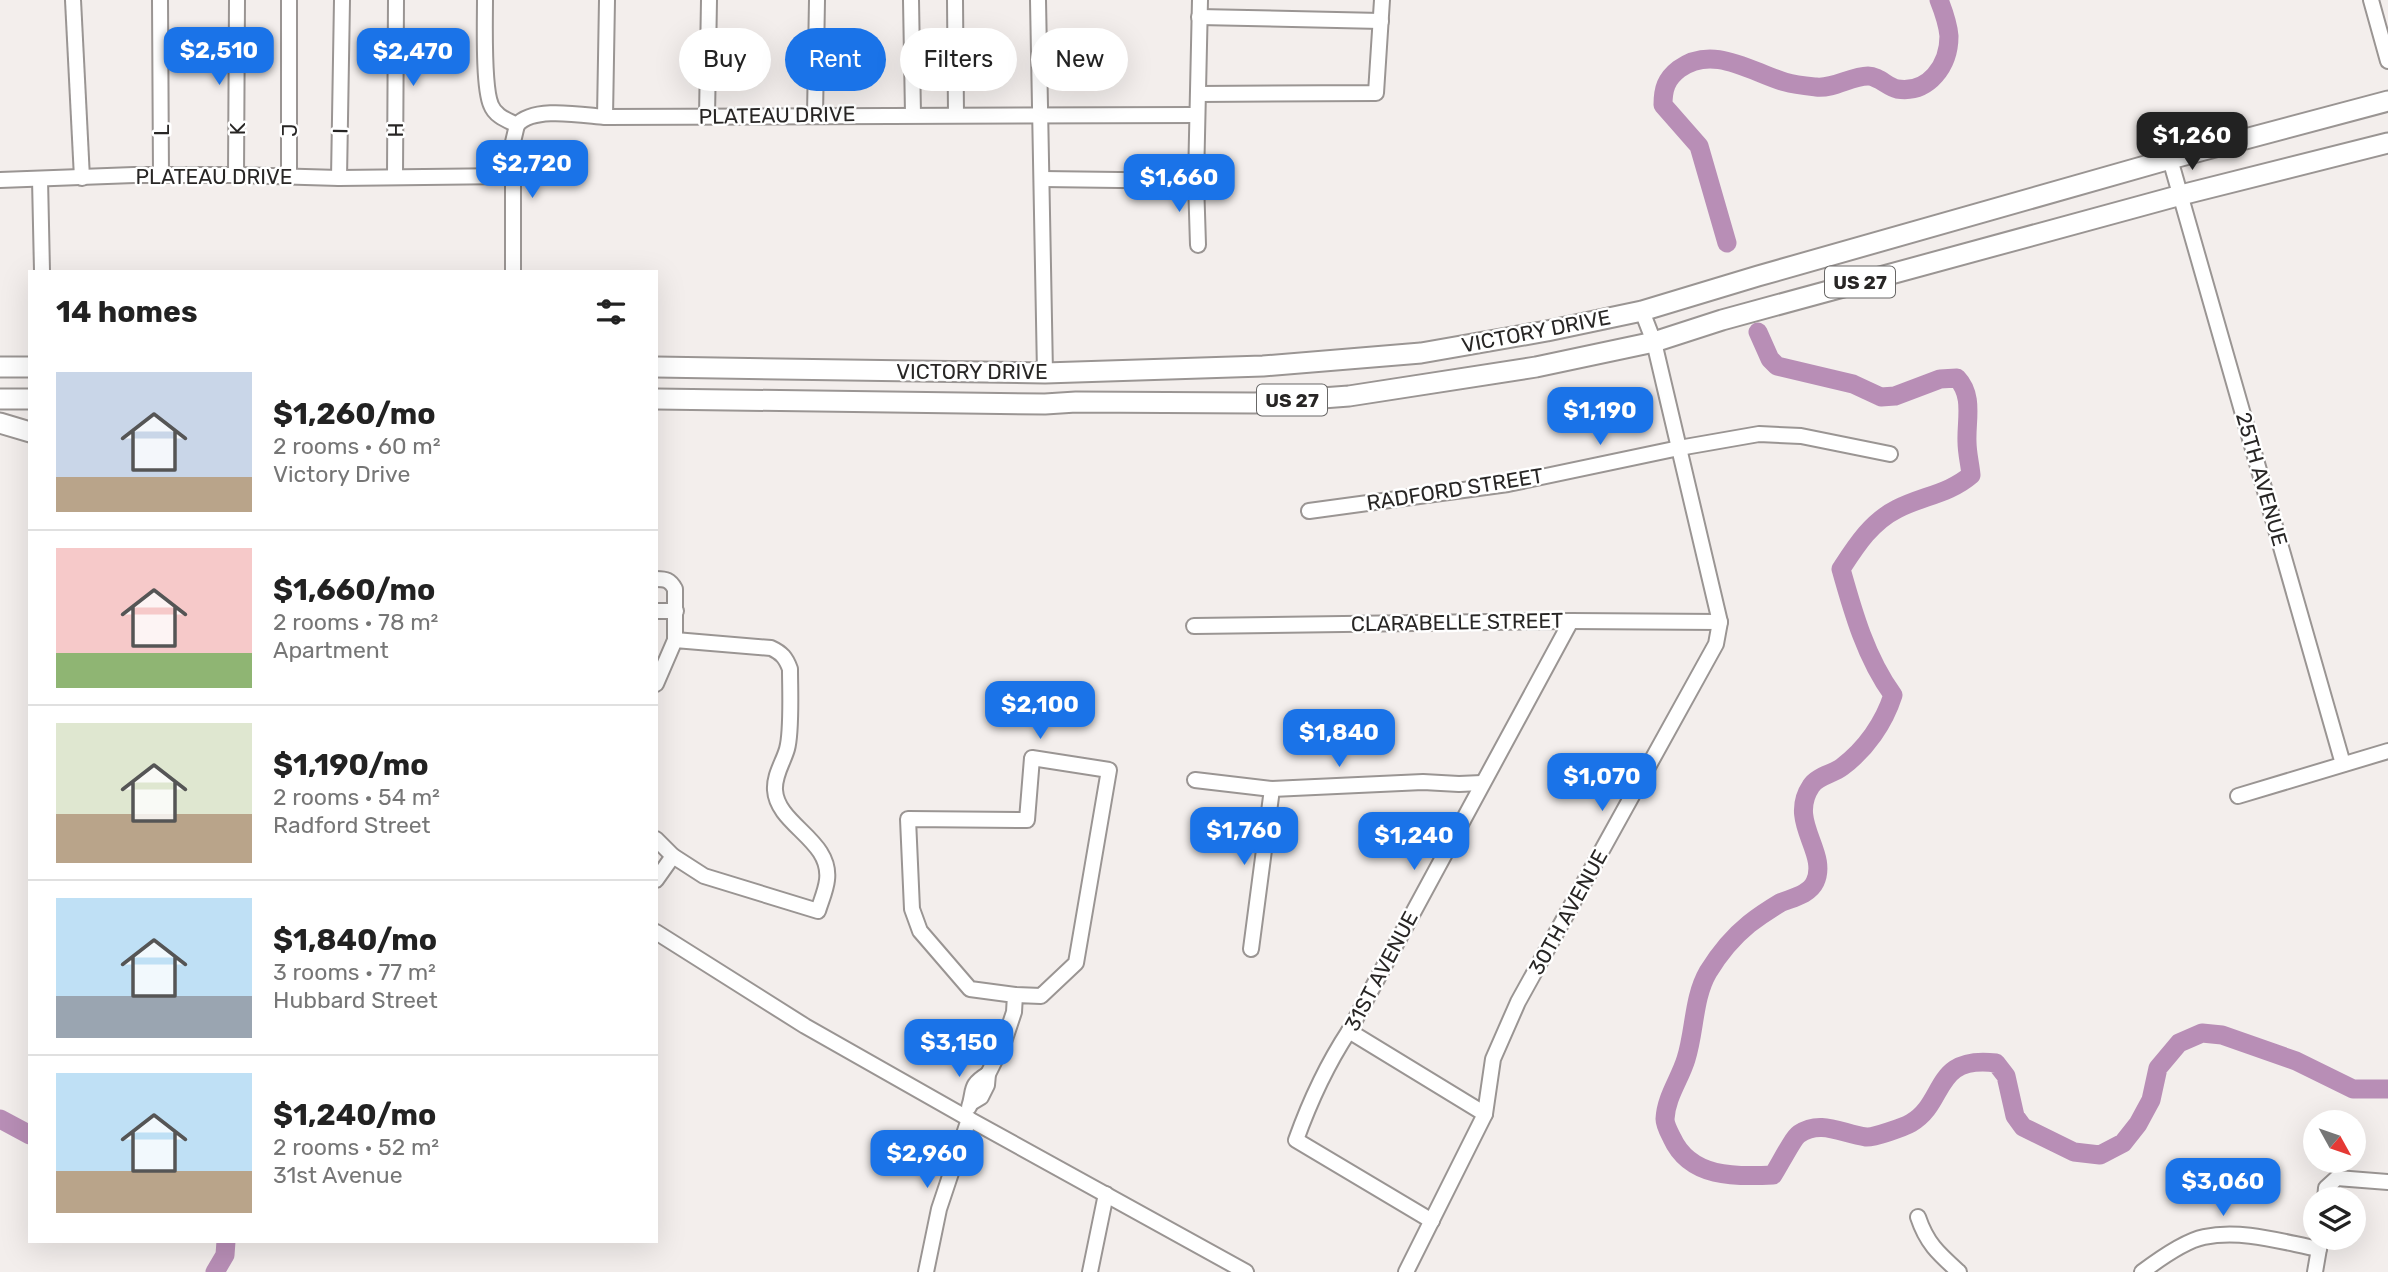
<!DOCTYPE html>
<html lang="en">
<head>
<meta charset="utf-8">
<style>
	body { margin:0; font-family:Rubik,sans-serif; background:#f2f2f2; color:#222; height:100vh; display:flex; flex-direction:column; font-size:26px; white-space:nowrap }
	* { box-sizing:border-box; margin:0 }
	p { font-size:23px; color:#767676 }
	.icon { flex:none; width:38px; height:38px; fill:none; stroke:currentColor; stroke-width:2; stroke-linecap:round; stroke-linejoin:round }
	.map { position:relative; flex:1; overflow:hidden }
	.panel { position:absolute; left:28px; top:270px; width:630px; height:973px; display:flex; flex-direction:column; background:#fff; border-radius:0px; box-shadow:0 7px 28px #0002 }
	.panel>* { flex:none }
	.banner { position:absolute; left:679px; top:28px; width:665px; height:63px; display:flex; gap:14px }
	.needle { width:46px; rotate:130deg }
	.fabs { position:absolute; left:2303px; top:1110px; display:grid; gap:14px }
	.fabs a { display:grid; place-items:center; width:63px; height:63px; border-radius:50%; background:#fff; box-shadow:0 7px 28px #0002; font-size:35px }
	.price { position:absolute; translate:-50% -60px; padding:0 16px; border-radius:14px; background:#1a73e8; color:#fff; font-size:23px; line-height:46px; filter:drop-shadow(0 2px 4px #0008) }
	.price::after { content:''; position:absolute; left:50%; top:42px; width:21px; height:16px; margin-left:-10px; background:inherit; clip-path:polygon(0 0,100% 0,50% 100%) }
	.price.current { background:#222; color:#fff }
	ul { padding:0; list-style:none }
	li { display:flex; align-items:center; gap:21px; height:175px; padding:0 28px }
	li+li { border-top:2px solid #e0e0e0 }
	li span { display:grid; place-items:center; flex:none; width:196px; height:140px; border-radius:0px; color:#555 }
	li>.icon { margin-inline-start:auto }
	span .icon { width:84px; height:84px; fill:#fffc; stroke-width:1 }
	li b { font-size:30px }
	h2 { display:flex; justify-content:space-between; align-items:center; height:84px; padding:0 28px; font-size:30px }
	.tag { padding:0 24px; border-radius:32px; background:#fff; box-shadow:0 7px 28px #0002; font-size:24px; line-height:63px }
	.tag.current { background:#1a73e8; color:#fff }
	.map>svg:first-child { display:block }
	.lines { fill:none; stroke-linecap:round; stroke-linejoin:round }
	.river { stroke:#b88eb6; stroke-width:19 }
	.minor-casing { stroke:#9a9593; stroke-width:18 }
	.highway-casing { stroke:#9a9593; stroke-width:23 }
	.minor { stroke:#fff; stroke-width:14 }
	.highway { stroke:#fff; stroke-width:19 }
	.labels { text-anchor:middle; dominant-baseline:central; stroke-width:5; stroke-linejoin:round; paint-order:stroke }
	.shield { fill:#fff; stroke:#686766; stroke-width:2 }
	.shield-label { font-size:19px; font-weight:bold; fill:#282625 }
	.street-label { font-size:21px; fill:#282625; stroke:#fff }
</style>
</head>
<body>
<div class="map">
<svg width="2388" height="1272" viewBox="0 0 2388 1272">
	<rect width="100%" height="100%" fill="#f3eeec"/>
	<g class="lines">
		<g class="river">
			<path d="M1727,243l-28,-97 -36,-41c0,-16 3,-26 16,-36 34,-25 72,3 106,13 10,3 21,4 31,5 18,2 35,-11 52,-11 10,0 20,11 29,13 32,5 52,-24 52,-53 -1,-11 -6,-26 -10,-36"/>
			<path d="M1758,332l12,27 7,7 76,18 28,13 14,-1 45,-17 17,-1c17,18 9,42 10,64 0,11 3,22 4,33 -22,19 -49,21 -74,34 -26,13 -41,37 -56,60 12,43 25,89 52,126 -9,28 -27,54 -51,72 -9,7 -25,9 -31,19 -24,36 18,66 4,96 -6,13 -24,16 -35,21 -10,6 -22,14 -31,21 -16,13 -30,30 -41,48 -15,26 -13,59 -22,87 -6,20 -20,38 -21,60 0,6 4,13 7,19 18,40 63,39 101,37 6,-9 20,-37 26,-41 22,-15 43,0 67,3 7,1 38,-10 45,-14 36,-21 21,-68 85,-60l10,13 9,40 8,11 51,25 26,3 23,-12 15,-19 13,-24 7,-32 21,-25 23,-10 20,2 74,26 57,28h35"/>
			<path d="M0,1119l30,16"/>
			<path d="M215,1272l10,-17 1,-14"/>
		</g>
		<defs>
			<g id="minor">
				<path d="M73,0l9,178"/>
				<path d="M160,0l1,176"/>
				<path d="M289,0v176"/>
				<path d="M485,0c0,23 -2,87 6,105 4,11 16,15 26,20"/>
				<path d="M911,0l2,114"/>
				<path d="M955,0l1,114"/>
				<path d="M1038,0l7,373"/>
				<path d="M2371,0l17,61"/>
				<path d="M1199,17l182,4"/>
				<path d="M1198,94l178,-1 6,-93"/>
				<path d="M815,115l2,-115"/>
				<path d="M707,116l2,-116"/>
				<path d="M605,117l2,-117"/>
				<path d="M517,125c16,-19 64,-10 88,-8l592,-2"/>
				<path d="M2170,159l173,605"/>
				<path d="M236,175l1,-175"/>
				<path d="M395,176l1,-176"/>
				<path d="M339,178l3,-178"/>
				<path d="M40,179l2,92"/>
				<path d="M1042,179l154,2 4,-181"/>
				<path d="M0,180l134,-5h102l103,3 176,-2"/>
				<path d="M1196,181l2,64"/>
				<path d="M513,271v-129l4,-17"/>
				<path d="M1309,511l199,-27 171,-36 80,-14 42,2 89,18"/>
				<path d="M656,579c10,0 14,1 19,10v51"/>
				<path d="M656,611h20"/>
				<path d="M1194,626l377,-5 149,1"/>
				<path d="M656,684l19,-44 96,8c11,5 15,10 19,21 0,21 2,62 -3,80 -4,14 -13,26 -12,41 2,35 57,50 52,90 -1,10 -6,21 -9,31l-114,-35 -31,-20 -17,-17"/>
				<path d="M1195,780l77,9 151,-7 36,2 23,-1"/>
				<path d="M2238,796l150,-45"/>
				<path d="M656,880l17,-24"/>
				<path d="M656,932l149,94 164,93 277,153"/>
				<path d="M1251,949l21,-160"/>
				<path d="M1349,1031l136,83"/>
				<path d="M971,1103l10,-6 6,-12 1,-11 16,-32 10,-30 1,-17 26,1 35,-33 33,-193 -77,-12 -5,62 -119,-1 4,90 8,22 50,58 45,6"/>
				<path d="M969,1107c6,-17 -1,-21 19,-33"/>
				<path d="M2325,1199l1,-11 11,-10 51,4"/>
				<path d="M1918,1217c9,27 21,37 41,55"/>
				<path d="M1432,1221l-136,-81c14,-39 30,-74 53,-109l222,-410"/>
				<path d="M926,1272l13,-63 30,-90"/>
				<path d="M1090,1272l16,-78"/>
				<path d="M1406,1272l79,-158 8,-55 25,-57 198,-358 4,-22 -66,-280 -12,-31"/>
				<path d="M2142,1272c16,-12 42,-31 62,-35 38,-8 78,5 115,12"/>
				<path d="M2315,1272l6,-35"/>
			</g>
			<g id="highway">
				<path d="M0,367h30"/>
				<path d="M656,367l389,6 218,-7 158,-13 126,-22 95,-20 116,-35 412,-117 218,-58"/>
				<path d="M0,399h30"/>
				<path d="M656,399l389,5 31,-2 179,1 94,-7 187,-29 118,-25 68,-22 459,-125 207,-52"/>
				<path d="M0,423l30,9"/>
			</g>
		</defs>
		<use href="#minor" class="minor-casing"/>
		<use href="#highway" class="highway-casing"/>
		<use href="#minor" class="minor"/>
		<use href="#highway" class="highway"/>
	</g>
	<g class="labels">
		<g class="shield">
			<rect x="1825" y="266.5" width="70" height="31" rx="5"/>
			<rect x="1257" y="384.5" width="70" height="31" rx="5"/>
		</g>
		<g class="shield-label">
			<text x="1860" y="282">US 27</text>
			<text x="1292" y="400">US 27</text>
		</g>
		<g class="street-label">
			<text transform="translate(777 115) rotate(-1)">PLATEAU DRIVE</text>
			<text transform="translate(237 129) rotate(-90)">K</text>
			<text transform="translate(161 130) rotate(-90)">L</text>
			<text transform="translate(289 130) rotate(-90)">J</text>
			<text transform="translate(395 130) rotate(-90)">H</text>
			<text transform="translate(340 131) rotate(-89)">I</text>
			<text x="214" y="176">PLATEAU DRIVE</text>
			<text transform="translate(1536 331) rotate(-11)">VICTORY DRIVE</text>
			<text x="972" y="371">VICTORY DRIVE</text>
			<text transform="translate(2262 479) rotate(74)">25TH AVENUE</text>
			<text transform="translate(1455 489) rotate(-9)">RADFORD STREET</text>
			<text transform="translate(1457 622) rotate(-1)">CLARABELLE STREET</text>
			<text transform="translate(1568 912) rotate(-61)">30TH AVENUE</text>
			<text transform="translate(1381 971) rotate(-62)">31ST AVENUE</text>
		</g>
	</g>
</svg>
<div class="fabs">
<a><svg class="needle" viewBox="-14 -14 28 28"><path d="M0-13l5 13h-10z" fill="#e53935"/><path d="M0 13l5-13h-10z" fill="#767676"/></svg></a>
<a><svg class="icon" aria-label="layers" viewBox="0 0 24 24"><path d="M12 4l9 5-9 5-9-5zM3 14l9 5 9-5"/></svg></a>
</div>
<b class="price" style="left:219px;top:87px">$2,510</b>
<b class="price" style="left:413px;top:88px">$2,470</b>
<b class="price current" style="left:2192px;top:172px">$1,260</b>
<b class="price" style="left:532px;top:200px">$2,720</b>
<b class="price" style="left:1179px;top:214px">$1,660</b>
<b class="price" style="left:1600px;top:447px">$1,190</b>
<b class="price" style="left:1040px;top:741px">$2,100</b>
<b class="price" style="left:1339px;top:769px">$1,840</b>
<b class="price" style="left:1602px;top:813px">$1,070</b>
<b class="price" style="left:1244px;top:867px">$1,760</b>
<b class="price" style="left:1414px;top:872px">$1,240</b>
<b class="price" style="left:959px;top:1079px">$3,150</b>
<b class="price" style="left:927px;top:1190px">$2,960</b>
<b class="price" style="left:2223px;top:1218px">$3,060</b>
<div class="banner">
<a class="tag">Buy</a>
<a class="tag current">Rent</a>
<a class="tag">Filters</a>
<a class="tag">New</a>
</div>
<section class="panel">
<h2>14 homes<svg class="icon" aria-label="filters" viewBox="0 0 24 24"><path d="M4 7h16M4 17h16"/><circle cx="9" cy="7" r="2"/><circle cx="15" cy="17" r="2"/></svg></h2>
<ul>
<li><span style="background:linear-gradient(#c9d6e8 75%,#b9a48a 0)"><svg class="icon" aria-label="home" viewBox="0 0 24 24"><path d="M3 11l9-7 9 7M6 9v11h12V9"/></svg></span><div><b>$1,260/mo</b><p>2 rooms · 60 m²</p><p>Victory Drive</p></div></li>
<li><span style="background:linear-gradient(#f6c9c9 75%,#8fb573 0)"><svg class="icon" aria-label="home" viewBox="0 0 24 24"><path d="M3 11l9-7 9 7M6 9v11h12V9"/></svg></span><div><b>$1,660/mo</b><p>2 rooms · 78 m²</p><p>Apartment</p></div></li>
<li><span style="background:linear-gradient(#dfe7d0 65%,#b9a48a 0)"><svg class="icon" aria-label="home" viewBox="0 0 24 24"><path d="M3 11l9-7 9 7M6 9v11h12V9"/></svg></span><div><b>$1,190/mo</b><p>2 rooms · 54 m²</p><p>Radford Street</p></div></li>
<li><span style="background:linear-gradient(#bfe0f5 70%,#9aa5b1 0)"><svg class="icon" aria-label="home" viewBox="0 0 24 24"><path d="M3 11l9-7 9 7M6 9v11h12V9"/></svg></span><div><b>$1,840/mo</b><p>3 rooms · 77 m²</p><p>Hubbard Street</p></div></li>
<li><span style="background:linear-gradient(#bfe0f5 70%,#b9a48a 0)"><svg class="icon" aria-label="home" viewBox="0 0 24 24"><path d="M3 11l9-7 9 7M6 9v11h12V9"/></svg></span><div><b>$1,240/mo</b><p>2 rooms · 52 m²</p><p>31st Avenue</p></div></li>
</ul>
</section>
</div>
</body>
</html>
